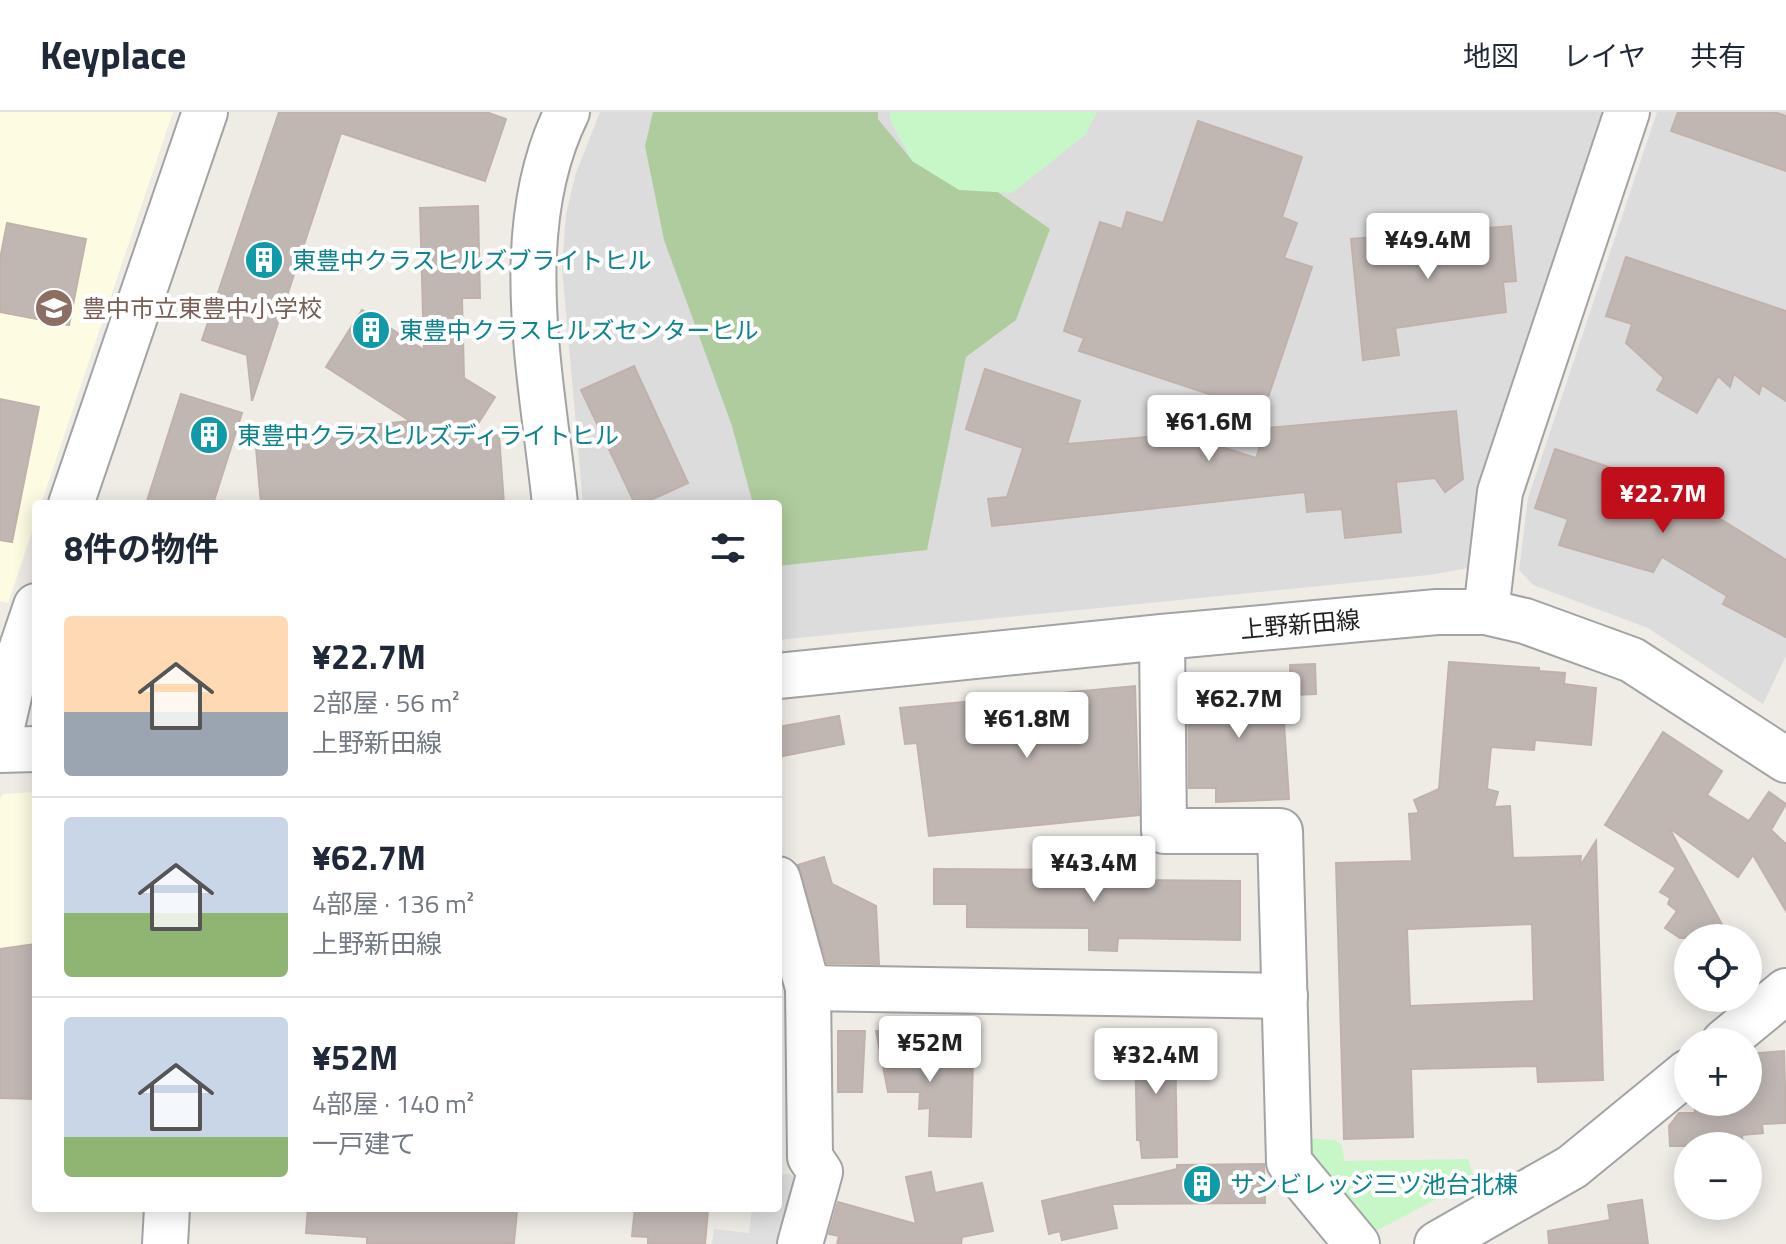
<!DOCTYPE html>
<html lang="ja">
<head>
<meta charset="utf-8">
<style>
	body { margin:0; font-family:"Titillium Web","Noto Sans JP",sans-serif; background:#f2f2f3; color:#1f2937; height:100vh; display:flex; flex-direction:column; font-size:30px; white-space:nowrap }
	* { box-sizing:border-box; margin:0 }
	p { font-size:26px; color:#747a83 }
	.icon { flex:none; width:44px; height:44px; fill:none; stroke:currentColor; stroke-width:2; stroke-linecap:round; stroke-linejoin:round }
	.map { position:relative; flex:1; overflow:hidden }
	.sheet { position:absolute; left:32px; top:388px; width:750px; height:712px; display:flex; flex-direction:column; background:#fff; border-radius:8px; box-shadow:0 4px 20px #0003 }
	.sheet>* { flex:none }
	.fabs { position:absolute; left:1674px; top:812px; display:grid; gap:16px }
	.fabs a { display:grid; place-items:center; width:88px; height:88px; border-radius:50%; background:#fff; box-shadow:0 4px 20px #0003; font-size:40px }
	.price { position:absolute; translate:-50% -68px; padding:0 18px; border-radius:8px; background:#fff; color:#222; font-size:26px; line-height:52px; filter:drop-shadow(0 2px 4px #0008) }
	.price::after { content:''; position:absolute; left:50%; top:48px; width:24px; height:18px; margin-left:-12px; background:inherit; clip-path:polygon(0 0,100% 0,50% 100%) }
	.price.current { background:#c00e1b; color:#fff }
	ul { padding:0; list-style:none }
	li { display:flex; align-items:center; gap:24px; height:200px; padding:0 32px }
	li+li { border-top:2px solid #e0e1e3 }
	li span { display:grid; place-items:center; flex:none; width:224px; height:160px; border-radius:8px; color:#555 }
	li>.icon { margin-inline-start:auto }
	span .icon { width:96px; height:96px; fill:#fffc; stroke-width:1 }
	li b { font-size:34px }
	h2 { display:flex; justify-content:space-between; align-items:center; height:96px; padding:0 32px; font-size:34px }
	header { display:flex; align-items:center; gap:48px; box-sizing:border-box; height:112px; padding:0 40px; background:#fff; border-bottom:2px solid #e0e1e3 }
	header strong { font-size:38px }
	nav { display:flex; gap:44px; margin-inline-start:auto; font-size:28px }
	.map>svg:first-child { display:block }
	.residential { fill:#dddcdc }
	.education { fill:#fdfbe2 }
	.forest { fill:#afcc9e }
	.park { fill:#c7f6c7 }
	.parking { fill:#dfdfdf }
	.building { fill:#c0b7b3; stroke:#c0b2aa; stroke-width:2; fill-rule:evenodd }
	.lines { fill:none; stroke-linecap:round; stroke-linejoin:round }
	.minor-casing { stroke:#a3a3a3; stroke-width:48 }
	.minor { stroke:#fff; stroke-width:44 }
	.labels { text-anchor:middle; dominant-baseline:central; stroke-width:8; stroke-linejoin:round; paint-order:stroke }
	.culture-label { font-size:24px; fill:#0d838f; stroke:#fff; text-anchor:start }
	.education-label { font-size:24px; fill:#785e54; stroke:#fff; text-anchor:start }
	.street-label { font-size:24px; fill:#1f1f1f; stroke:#fff }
</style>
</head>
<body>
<header>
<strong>Keyplace</strong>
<nav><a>地図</a><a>レイヤ</a><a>共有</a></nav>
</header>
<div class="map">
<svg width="1786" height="1132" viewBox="0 0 1786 1132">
	<rect width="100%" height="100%" fill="#efece6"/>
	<g class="residential">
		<path d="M600,0h1009l-135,455 -45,8 -651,65v-136h-195l-21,-236 4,-54 10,-41z"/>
		<path d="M1657,0h129v544l-23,48 -115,-76 -115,-43 -14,-15 9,-72z"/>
	</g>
	<g class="education">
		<path d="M0,0h173l-132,392h-5v16l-28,83 -8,-2z"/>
		<path d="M36,680v225l-36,-7v-211l3,-5z"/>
	</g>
	<path class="forest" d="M653,0h225v7l33,40 78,27 61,43 -34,91 -50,37 -39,193 -149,16v-62h-25l-21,-78 -68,-186 -19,-94z"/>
	<g class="park">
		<path d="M890,0h207l-12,23 -73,58 -53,-3 -47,-29 -22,-41z"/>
		<path d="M1306,1026l29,2 7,5 2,16 124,-2 6,20 -96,51 -29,-16 -41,-57z"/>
	</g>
	<path class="parking" d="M789,1062l17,11 -18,59h-76l2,-15 35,4 3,-25h26v-33z"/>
	<g class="building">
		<path d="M279,0h207l20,7 -21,62 -144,-48 -89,268 -5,-46 -45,-15z"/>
		<path d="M1678,0h96l12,4v55l-115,-40z"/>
		<path d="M1198,9l104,36 -20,60 15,6 -13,35 28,9 -49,145 -184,-61 5,-13 -20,-7 36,-109 22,7 5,-17 36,11z"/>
		<path d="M478,94l2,92h-18l2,80 31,19 -26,41 30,-3 5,69h-243l-6,-67 155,-16 -84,-54 36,-57 62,40 -4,-142z"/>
		<path d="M7,111l79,16 -17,86 -69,-13v-53z"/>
		<path d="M1511,114l5,55 -13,1 3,30 -111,16 4,27 -36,5 -12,-121z"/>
		<path d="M1626,145l160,54v90l-24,-16 -3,9 -25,-20 -4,13 -12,-11 -21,37 -40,-23 7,-12 -38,-35 6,-19 -26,-8z"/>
		<path d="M634,254l54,117 -46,21h-7l-54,-114z"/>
		<path d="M985,257l95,32 -13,43 114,-10 75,24 10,-30 190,-17 7,68 -18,13 -10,-14 -39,4 5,50 -56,6 -3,-29 -35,3 -2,-20 -313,34 -4,-27 19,-2 16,-49 -57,-19z"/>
		<path d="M181,282l61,19 -29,91h-67z"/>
		<path d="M0,287l39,8 -27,135 -12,-2z"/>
		<path d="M1555,337l114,38 117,73v77l-63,-33 4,-8 -65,-39 -9,15 -94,-27 9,-26 -33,-11z"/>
		<path d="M1449,550l90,6v3l26,2 -1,11 32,4 -5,57 -56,-5 -1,10 -43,-3 -4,42 11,3 -4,15 16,-1 3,52 68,-2 -1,10 16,-25 7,239 -65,2 -1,-16 -126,3 2,68 -69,2 -8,-276 76,-2 -3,-47 10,-1 -5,-13 25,-11zM1532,812l2,77 -124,5 -3,-77z"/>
		<path d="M1315,552l1,30 -25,1 -1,-30z"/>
		<path d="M1281,565l8,122 -73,3v-14h-27l-1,-103h49l-1,-5z"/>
		<path d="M1135,574l4,129 -210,21 -12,-93 -12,1 -5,-36z"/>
		<path d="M839,604l5,28 -66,13v-30z"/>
		<path d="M1663,620l59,39 -15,24 42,26 20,-29 17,12 -15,26 15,14v67l-33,-56 -15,22 -69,-49 56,102 -13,8h-32l-15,-10 12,-17 -9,-7 2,-6 -10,-6 16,-24 -71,-43z"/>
		<path d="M824,745l8,27 44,22 3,58 -52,-1 -29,-98z"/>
		<path d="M934,757l198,1v10l108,1v59l-122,-2 -1,13 -28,-1v-22l-122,-1v-23h-33z"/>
		<path d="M36,832v155l-36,-1v-149z"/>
		<path d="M838,919h27l-3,61h-24z"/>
		<path d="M876,919h34v28h63l-2,78 -42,-1 1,-28 -11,1 1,-17h-32z"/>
		<path d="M1135,925h40l2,120 -35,1 -2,-18h-3z"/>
		<path d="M1784,939l2,72 -24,1 1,9 -21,2 1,11h-73l-1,-20 10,-13h16l-1,-11h54l1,-48z"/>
		<path d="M1264,1052l1,39 -153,1 5,24 -55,12 -2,-9 -11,3 -7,-33 135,-32v-4z"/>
		<path d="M931,1060l4,21 47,-10 11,48 -31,6 -1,7h-124l2,-8 -10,-2 9,-32 78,22 -10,-47z"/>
		<path d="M1642,1088l6,44h-99l-1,-13 62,-11 -2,-15z"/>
		<path d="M308,1096l209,3 -3,32 -147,1v-7l-61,-4z"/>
		<path d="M635,1096l73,2 -3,34h-57v-7l-16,-1z"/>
	</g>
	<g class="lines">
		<defs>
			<g id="minor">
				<path d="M71,392l134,-392"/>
				<path d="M555,392c-13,-126 -47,-273 12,-392"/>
				<path d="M1486,500l14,-120 127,-380"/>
				<path d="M1162,525l2,194h116l9,331 68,82"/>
				<path d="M778,564l384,-39 275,-25h49l39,9 107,39 154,100"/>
				<path d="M0,623l17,-73 19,-56"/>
				<path d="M0,638l36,-1"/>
				<path d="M778,767l30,109 2,169 10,15 -20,72"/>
				<path d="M808,876l477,8"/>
				<path d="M1724,930l62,-51"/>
				<path d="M165,1132l2,-36"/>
				<path d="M1437,1132l135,-77 116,-95"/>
			</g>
		</defs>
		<use href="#minor" class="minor-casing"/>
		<use href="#minor" class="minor"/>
	</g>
	<defs>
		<symbol id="building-disc" viewBox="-11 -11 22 22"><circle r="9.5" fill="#0f9aa8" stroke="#fff"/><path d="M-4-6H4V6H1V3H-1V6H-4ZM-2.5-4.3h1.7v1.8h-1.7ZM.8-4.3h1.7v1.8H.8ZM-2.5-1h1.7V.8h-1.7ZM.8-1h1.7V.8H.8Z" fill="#fff"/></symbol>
		<symbol id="school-disc" viewBox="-11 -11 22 22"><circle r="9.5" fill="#8d6e63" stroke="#fff"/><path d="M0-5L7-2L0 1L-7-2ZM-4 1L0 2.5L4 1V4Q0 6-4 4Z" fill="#fff"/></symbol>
	</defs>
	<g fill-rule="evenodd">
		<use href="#building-disc" x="242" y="126" width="44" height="44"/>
		<use href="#school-disc" x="32" y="174" width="44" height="44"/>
		<use href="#building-disc" x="349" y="196" width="44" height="44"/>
		<use href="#building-disc" x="187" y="301" width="44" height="44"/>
		<use href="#building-disc" x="1180" y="1050" width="44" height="44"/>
	</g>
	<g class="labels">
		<g class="culture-label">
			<text x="292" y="148">東豊中クラスヒルズブライトヒル</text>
			<text x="399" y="218">東豊中クラスヒルズセンターヒル</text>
			<text x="237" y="323">東豊中クラスヒルズディライトヒル</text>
			<text x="1230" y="1072">サンビレッジ三ツ池台北棟</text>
		</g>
		<g class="education-label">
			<text x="82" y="196">豊中市立東豊中小学校</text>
		</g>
		<g class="street-label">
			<text transform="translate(1300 512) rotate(-5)">上野新田線</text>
		</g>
	</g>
</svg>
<div class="fabs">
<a><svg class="icon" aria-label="locate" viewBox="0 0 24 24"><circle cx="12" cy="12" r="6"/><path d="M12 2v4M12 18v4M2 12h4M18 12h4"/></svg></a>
<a>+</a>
<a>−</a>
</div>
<b class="price" style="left:1428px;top:169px">¥49.4M</b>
<b class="price" style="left:1209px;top:351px">¥61.6M</b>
<b class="price current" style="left:1663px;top:423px">¥22.7M</b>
<b class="price" style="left:1239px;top:628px">¥62.7M</b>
<b class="price" style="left:1027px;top:648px">¥61.8M</b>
<b class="price" style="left:1094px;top:792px">¥43.4M</b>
<b class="price" style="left:930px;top:972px">¥52M</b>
<b class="price" style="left:1156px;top:984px">¥32.4M</b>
<section class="sheet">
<h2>8件の物件<svg class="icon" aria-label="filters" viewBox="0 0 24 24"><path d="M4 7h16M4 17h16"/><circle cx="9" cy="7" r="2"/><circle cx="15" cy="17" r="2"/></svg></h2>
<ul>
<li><span style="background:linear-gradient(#ffd9b3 60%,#9aa5b1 0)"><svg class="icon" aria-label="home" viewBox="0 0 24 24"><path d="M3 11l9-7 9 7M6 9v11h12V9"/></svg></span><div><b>¥22.7M</b><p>2部屋 · 56 m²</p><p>上野新田線</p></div></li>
<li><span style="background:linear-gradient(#c9d6e8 60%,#8fb573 0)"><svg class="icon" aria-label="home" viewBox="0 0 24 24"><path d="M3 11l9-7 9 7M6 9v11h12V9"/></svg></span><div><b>¥62.7M</b><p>4部屋 · 136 m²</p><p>上野新田線</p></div></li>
<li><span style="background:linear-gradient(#c9d6e8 75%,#8fb573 0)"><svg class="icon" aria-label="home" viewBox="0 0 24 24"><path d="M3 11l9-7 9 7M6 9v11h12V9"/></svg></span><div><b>¥52M</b><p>4部屋 · 140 m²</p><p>一戸建て</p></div></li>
</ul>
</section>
</div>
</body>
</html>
